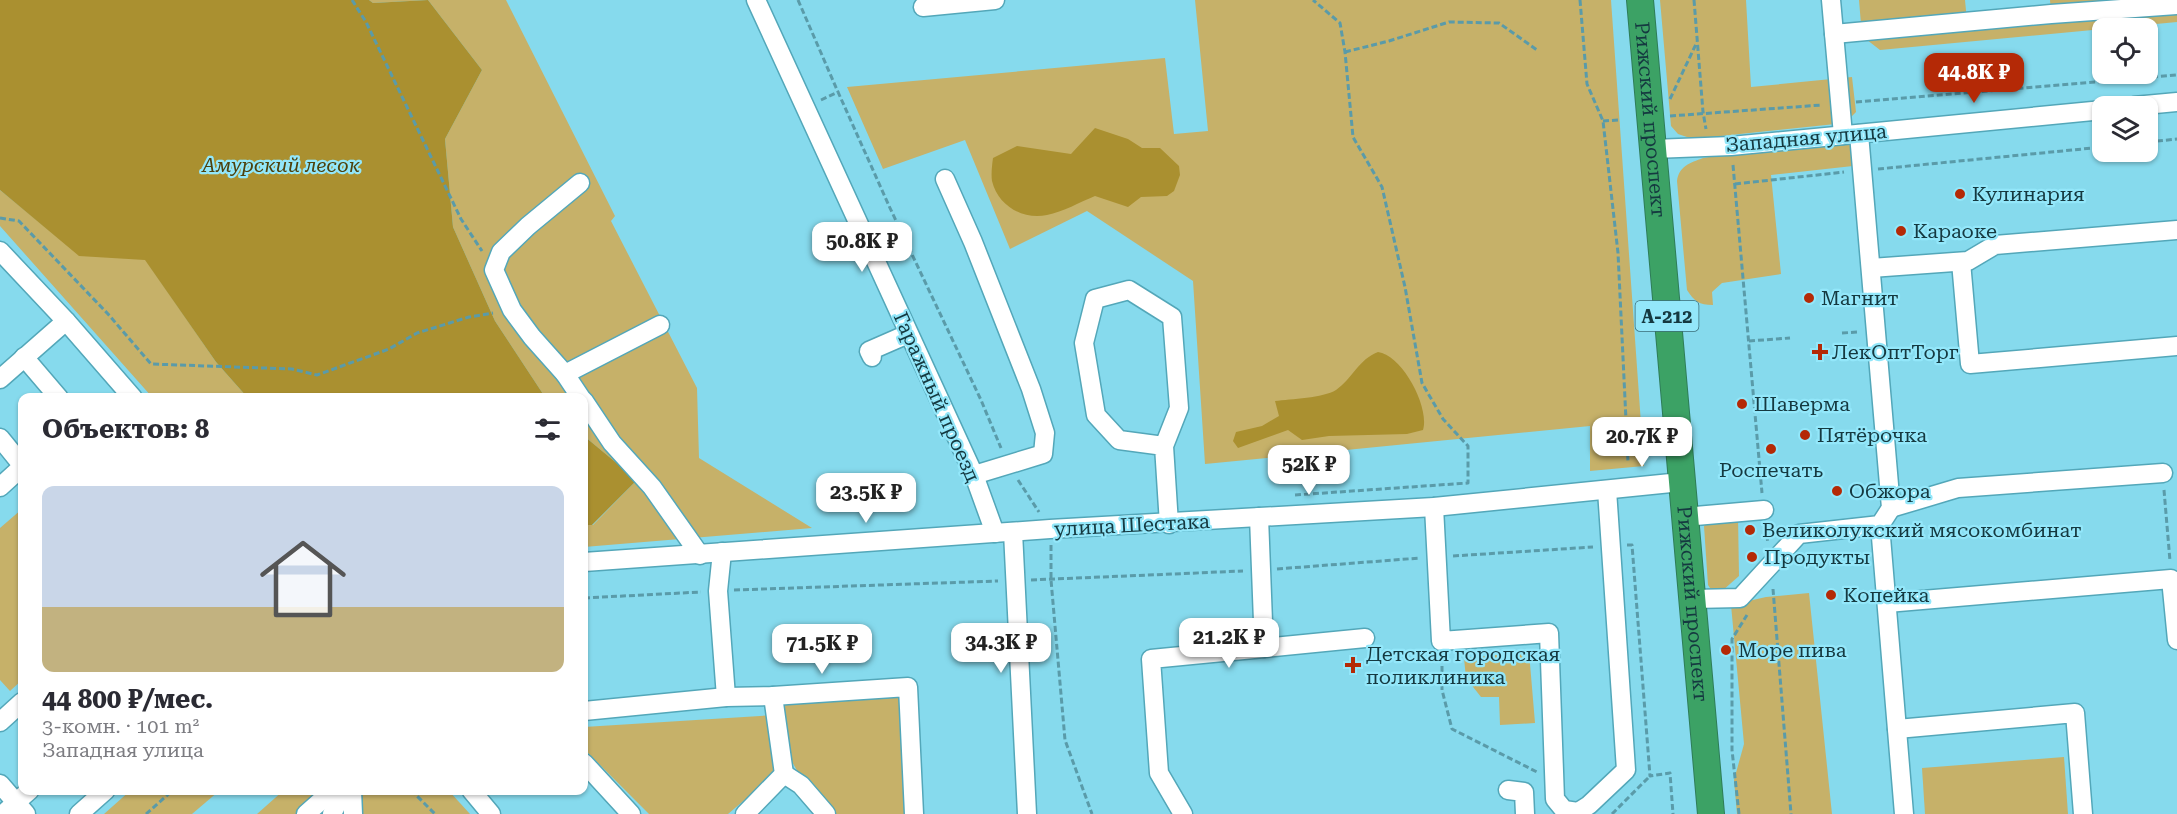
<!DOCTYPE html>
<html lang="ru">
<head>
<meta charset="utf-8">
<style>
	body { margin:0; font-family:"Roboto Serif",serif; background:#f7f7f7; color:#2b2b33; height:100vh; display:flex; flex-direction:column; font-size:22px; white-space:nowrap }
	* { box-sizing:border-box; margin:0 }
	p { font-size:20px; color:#7c7c81 }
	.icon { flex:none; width:33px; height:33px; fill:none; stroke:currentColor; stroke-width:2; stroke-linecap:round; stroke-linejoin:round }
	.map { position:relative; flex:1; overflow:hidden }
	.drawer { position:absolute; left:18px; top:393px; width:570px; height:402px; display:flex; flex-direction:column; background:#fff; border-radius:12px; box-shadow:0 2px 4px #0004 }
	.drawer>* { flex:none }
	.controls { position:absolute; left:2092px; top:18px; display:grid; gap:12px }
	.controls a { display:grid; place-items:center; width:66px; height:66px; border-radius:12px; background:#fff; box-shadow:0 2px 4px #0004; font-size:30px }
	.price { position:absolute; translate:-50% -51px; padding:0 14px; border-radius:12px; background:#fff; color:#222; font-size:20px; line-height:39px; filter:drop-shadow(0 2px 3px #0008) }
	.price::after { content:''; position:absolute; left:50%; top:36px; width:18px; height:14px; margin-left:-9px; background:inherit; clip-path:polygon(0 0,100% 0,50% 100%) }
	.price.on { background:#b42906; color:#fff }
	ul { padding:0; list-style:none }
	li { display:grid; align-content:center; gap:12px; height:318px; padding:0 24px }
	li+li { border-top:2px solid #e1e1e2 }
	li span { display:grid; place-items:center; height:186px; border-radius:12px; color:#555 }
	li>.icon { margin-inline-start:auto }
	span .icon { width:108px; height:108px; fill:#fffc; stroke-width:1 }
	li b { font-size:26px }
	h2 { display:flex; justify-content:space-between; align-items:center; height:72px; padding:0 24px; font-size:26px }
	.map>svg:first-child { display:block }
	.green { fill:#c6b169 }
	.forest { fill:#aa9030 }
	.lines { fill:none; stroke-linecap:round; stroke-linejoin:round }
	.minor-casing { stroke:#53a7b9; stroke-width:21 }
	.highway-casing { stroke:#2e7d58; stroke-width:28 }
	.path { stroke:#5a9ba9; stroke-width:3; stroke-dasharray:6 3; stroke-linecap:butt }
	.minor { stroke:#fff; stroke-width:18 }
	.highway { stroke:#3ca265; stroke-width:26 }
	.poi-dot { fill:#b42906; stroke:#93e7fa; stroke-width:2 }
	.labels { text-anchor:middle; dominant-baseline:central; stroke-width:4.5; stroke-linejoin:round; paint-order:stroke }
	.shield { fill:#93e7fa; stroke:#3b6d78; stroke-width:1.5 }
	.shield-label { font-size:18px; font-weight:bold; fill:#153940 }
	.street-label { font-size:20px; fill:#153940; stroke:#93e7fa }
	.park-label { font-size:20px; font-style:italic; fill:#4e410c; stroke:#93e7fa }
	.poi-label { font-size:20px; fill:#153940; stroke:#93e7fa; text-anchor:start }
</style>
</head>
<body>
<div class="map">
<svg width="2177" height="814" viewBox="0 0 2177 814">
	<rect width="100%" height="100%" fill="#86daed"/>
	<g class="green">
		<path d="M369,0h137l109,216 -4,5 86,167 2,70 113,70 -228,19v-22h9l44,-45 -53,-44v-38l-39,-1 -50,-76 -42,-94 -8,-88 37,-69 -54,-70 -55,3z"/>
		<path d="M1195,0h416l33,466 -54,5v-45l-385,38 -12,-183 -106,-70 -77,38 -45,-109 -82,29 -36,-82 318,-29 9,76 34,-3z"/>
		<path d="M1660,0h86l5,87 101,-10 4,35 -11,11 -152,16 -15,-5 -7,-8z"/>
		<path d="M1859,0h106l2,21 84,-8 -1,-13h127v22l-297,28 -18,-14z"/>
		<path d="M1851,134l2,32 -82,9 10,99 -59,9 -10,9 1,13c-14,0 -19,-4 -26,-15l-10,-109c2,-15 13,-18 26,-23z"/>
		<path d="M0,190l79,65 66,4 71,103 31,35h-95l-152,-171z"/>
		<path d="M22,509v171l-12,11 -10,-11v-152z"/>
		<path d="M1738,516l1,60 -17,15h-10l-4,-6 -4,-59 9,-7z"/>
		<path d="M1809,593l23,221h-95l-3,-34 10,-36 -13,-139 35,-8z"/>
		<path d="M1529,652l6,71 -35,2 -1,-28h-18l-15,-19 -2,-20z"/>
		<path d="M904,692l5,122h-80l-29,-38 -10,-18 -8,-57z"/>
		<path d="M774,715l4,48 -10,17 -40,34h-79l-65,-65v-22z"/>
		<path d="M2064,757l4,57h-143l-3,-46z"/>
		<path d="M131,790h88v1l-27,23h-88z"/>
		<path d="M284,790l165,1 21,23h-213z"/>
	</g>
	<g class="forest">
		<path d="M0,0h369l4,3 55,-3 54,70 -37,69 8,88 42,94 50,76h-298l-31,-35 -71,-102 -66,-4 -79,-66z"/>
		<path d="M1095,128l33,11 14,9h18l19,18 1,9 -6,16 -7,5 -26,1 -13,10 -33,-11c-15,6 -32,16 -48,19 -24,5 -49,-9 -55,-34 -1,-6 0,-16 1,-23l24,-12 54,8z"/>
		<path d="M1378,352c24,3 52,55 45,78l-16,4 -78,2 -27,4 -14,-10 -50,18 -5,-7 3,-9 26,-6 17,-10 -4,-15c16,-2 48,-3 61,-11 16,-11 23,-31 42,-38z"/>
		<path d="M584,436l53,44 -45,45h-8z"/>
	</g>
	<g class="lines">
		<defs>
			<g id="minor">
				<path d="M756,0l218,475 21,58"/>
				<path d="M1831,0l12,135"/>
				<path d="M923,7l72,-7"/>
				<path d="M1834,34l217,-20 126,-9"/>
				<path d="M2134,106l43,-4"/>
				<path d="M1653,149l78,-3 372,-36"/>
				<path d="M945,179l28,63 58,147 14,44 -2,21 -69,21"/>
				<path d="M0,251l66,70 67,77"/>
				<path d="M1961,262l9,102 207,-18"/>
				<path d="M1871,268l97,-7 27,-16 182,-15"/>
				<path d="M24,357l35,41"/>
				<path d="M872,357l-3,-6 39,-17"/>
				<path d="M565,374l-33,-37 -20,-27 -18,-40 7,-18 27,-26 52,-43"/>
				<path d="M0,379l66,-58"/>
				<path d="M581,398l-16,-24 95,-49"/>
				<path d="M584,401l28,42 40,44 48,68"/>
				<path d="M0,438l22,27"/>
				<path d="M1164,446l-45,-6 -23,-25 -12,-72 11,-44 34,-9 43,27 7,91 -15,38 5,78"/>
				<path d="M0,487l22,-20"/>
				<path d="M1434,507l7,134 108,-8 6,166 9,11 14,2 11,-7 37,-35 -19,-280"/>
				<path d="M1891,508l67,-20 205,-15"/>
				<path d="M1684,517l80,-7"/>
				<path d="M1880,525l24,289"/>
				<path d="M1013,532l14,282"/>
				<path d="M722,552l-4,39 8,106"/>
				<path d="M584,562l466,-33 384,-22 247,-25"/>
				<path d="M1693,599l47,-1 59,-64 81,-9 11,-17 -32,-374"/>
				<path d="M1887,603l284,-24 6,61"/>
				<path d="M1264,648l101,-10"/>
				<path d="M584,711l142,-14 47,-1 135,-9 6,127"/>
				<path d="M0,722l22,-20"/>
				<path d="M1897,729l178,-16 8,101"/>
				<path d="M584,763l47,51"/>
				<path d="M784,774l17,11 25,29"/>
				<path d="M0,784l26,30"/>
				<path d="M352,790l1,24"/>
				<path d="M471,790l20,24"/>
				<path d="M1508,790l16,2 1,22"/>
				<path d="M3,814l27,-24"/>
				<path d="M79,814l27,-24"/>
				<path d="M306,814l27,-24"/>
				<path d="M332,814l12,-24"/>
				<path d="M745,814l39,-40 -11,-78"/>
				<path d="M1183,814l-24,-41 -8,-114 113,-11 -5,-131"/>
			</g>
			<g id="highway">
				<path id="s1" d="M1640,0l71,814"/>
			</g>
		</defs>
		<use href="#minor" class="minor-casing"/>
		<use href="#highway" class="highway-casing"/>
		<g class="path">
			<path d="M352,0l14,22 95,197 21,32"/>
			<path d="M798,0l40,92"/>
			<path d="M1580,0l7,84 16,37 15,132 10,209"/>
			<path d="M1694,0l9,112 3,17"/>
			<path d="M1345,52l44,-11 60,-19 50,1 38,27"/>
			<path d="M1670,99l27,-57"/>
			<path d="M821,100l17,-8 52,116 91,192 20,48"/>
			<path d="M1856,102l321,-27"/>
			<path d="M1670,116l152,-11"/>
			<path d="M1603,121l15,-1"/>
			<path d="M2148,142l29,-3"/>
			<path d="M1733,165l29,328"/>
			<path d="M1878,169l225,-22"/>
			<path d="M1735,184l109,-12"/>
			<path d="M0,218l19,3 89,93 43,50 141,5 25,6 72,-26 28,-16 52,-16 24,-4"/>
			<path d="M1842,333l16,-1"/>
			<path d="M1749,341l41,-3"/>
			<path d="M1018,480l21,32"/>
			<path d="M2164,490l6,71"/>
			<path d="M1295,495l173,-12v-37l-25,-27 -21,-36 -17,-96 -23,-100 -29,-50 -8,-85 -5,-29 -27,-23"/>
			<path d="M1765,526l3,17"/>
			<path d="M1051,545v35l14,160 27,74"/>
			<path d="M1627,545h5l18,231 20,-3 3,41"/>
			<path d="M1453,556l140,-9"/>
			<path d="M1277,569l143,-11"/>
			<path d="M1031,580l212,-9"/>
			<path d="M1773,589l18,225"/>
			<path d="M734,590l264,-9"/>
			<path d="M584,598l117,-6"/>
			<path d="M1442,657v33l10,39 85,43"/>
			<path d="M411,790l24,24"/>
			<path d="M146,814l27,-24"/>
			<path d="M1612,814l38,-38"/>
			<path d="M1739,814l-7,-64v-111l15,-24"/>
		</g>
		<use href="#minor" class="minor"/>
		<use href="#highway" class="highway"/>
	</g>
	<g class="poi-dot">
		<circle cx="1960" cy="194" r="6"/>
		<circle cx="1901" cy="231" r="6"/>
		<circle cx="1809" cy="298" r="6"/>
		<path d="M1817 343h6v6h6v6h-6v6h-6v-6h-6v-6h6z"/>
		<circle cx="1742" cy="404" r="6"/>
		<circle cx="1805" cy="435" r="6"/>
		<circle cx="1771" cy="449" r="6"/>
		<circle cx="1837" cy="491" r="6"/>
		<circle cx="1750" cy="530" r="6"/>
		<circle cx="1752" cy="557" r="6"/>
		<circle cx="1831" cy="595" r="6"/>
		<circle cx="1726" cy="650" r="6"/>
		<path d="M1350 656h6v6h6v6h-6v6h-6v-6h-6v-6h6z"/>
	</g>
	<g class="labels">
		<rect class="shield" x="1635.5" y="301" width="63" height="30" rx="4.5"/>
		<g class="shield-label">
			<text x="1667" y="316">А-212</text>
		</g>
		<g class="street-label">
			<text stroke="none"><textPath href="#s1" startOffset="120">Рижский проспект</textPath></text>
			<text transform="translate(1806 138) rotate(-5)">Западная улица</text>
			<text transform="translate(937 397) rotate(66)">Гаражный проезд</text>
			<text transform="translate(1132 525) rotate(-3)">улица Шестака</text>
			<text stroke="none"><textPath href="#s1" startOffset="606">Рижский проспект</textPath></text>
		</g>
		<g class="park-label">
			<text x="281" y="165">Амурский лесок</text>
		</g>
		<g class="poi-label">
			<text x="1972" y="194">Кулинария</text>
			<text x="1913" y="231">Караоке</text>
			<text x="1821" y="298">Магнит</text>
			<text x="1832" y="352">ЛекОптТорг</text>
			<text x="1754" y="404">Шаверма</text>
			<text x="1817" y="435">Пятёрочка</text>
			<text x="1771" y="470" text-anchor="middle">Роспечать</text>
			<text x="1849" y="491">Обжора</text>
			<text x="1762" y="530">Великолукский мясокомбинат</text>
			<text x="1764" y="557">Продукты</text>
			<text x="1843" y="595">Копейка</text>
			<text x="1738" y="650">Море пива</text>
			<text x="1366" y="654">Детская городская<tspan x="1366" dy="23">поликлиника</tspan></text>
		</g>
	</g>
</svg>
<div class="controls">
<a><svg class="icon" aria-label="locate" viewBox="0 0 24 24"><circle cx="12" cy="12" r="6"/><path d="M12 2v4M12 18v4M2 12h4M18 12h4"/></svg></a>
<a><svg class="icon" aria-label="layers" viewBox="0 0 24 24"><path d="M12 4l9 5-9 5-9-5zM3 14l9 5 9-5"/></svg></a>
</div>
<b class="price on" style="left:1974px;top:104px">44.8K ₽</b>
<b class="price" style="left:862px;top:273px">50.8K ₽</b>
<b class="price" style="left:1642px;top:468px">20.7K ₽</b>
<b class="price" style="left:1309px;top:496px">52K ₽</b>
<b class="price" style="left:866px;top:524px">23.5K ₽</b>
<b class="price" style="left:1229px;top:669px">21.2K ₽</b>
<b class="price" style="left:1001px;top:674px">34.3K ₽</b>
<b class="price" style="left:822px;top:675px">71.5K ₽</b>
<section class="drawer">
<h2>Объектов: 8<svg class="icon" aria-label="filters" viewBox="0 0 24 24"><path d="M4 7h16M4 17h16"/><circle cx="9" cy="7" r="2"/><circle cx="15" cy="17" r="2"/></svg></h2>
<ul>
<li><span style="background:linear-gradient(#c9d6e8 65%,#c2b280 0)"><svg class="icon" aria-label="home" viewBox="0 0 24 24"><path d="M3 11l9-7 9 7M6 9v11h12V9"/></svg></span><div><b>44 800 ₽/мес.</b><p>3-комн. · 101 m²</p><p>Западная улица</p></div></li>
</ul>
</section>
</div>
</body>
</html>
